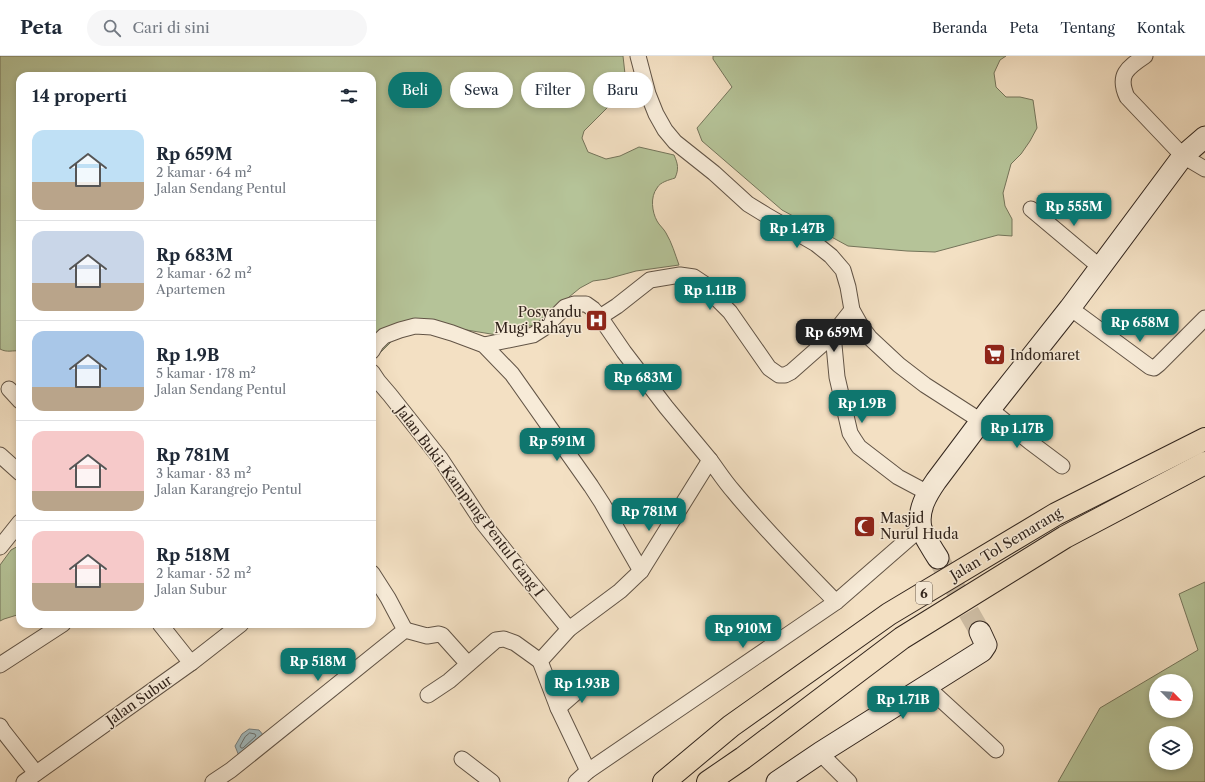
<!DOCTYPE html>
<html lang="id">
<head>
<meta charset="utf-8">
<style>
	body { margin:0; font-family:"Libre Caslon Text",serif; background:#f6f6f7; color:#1f2937; height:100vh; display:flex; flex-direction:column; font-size:15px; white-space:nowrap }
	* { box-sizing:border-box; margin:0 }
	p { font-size:13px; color:#747a83 }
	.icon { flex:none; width:22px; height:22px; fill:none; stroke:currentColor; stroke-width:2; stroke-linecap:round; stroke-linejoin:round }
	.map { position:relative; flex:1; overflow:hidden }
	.side { position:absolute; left:16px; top:16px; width:360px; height:556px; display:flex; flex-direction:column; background:#fff; border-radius:12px; box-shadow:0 2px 6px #0003 }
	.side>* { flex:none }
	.hud { position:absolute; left:388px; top:16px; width:380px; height:36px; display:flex; gap:8px }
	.needle { width:26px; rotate:114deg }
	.fabs { position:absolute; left:1149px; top:618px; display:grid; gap:8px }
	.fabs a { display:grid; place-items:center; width:44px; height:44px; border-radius:50%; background:#fff; box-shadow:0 2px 6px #0003; font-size:20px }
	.price { position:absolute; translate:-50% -34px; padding:0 9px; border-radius:8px; background:#0f766e; color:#fff; font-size:13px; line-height:26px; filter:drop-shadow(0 1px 2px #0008) }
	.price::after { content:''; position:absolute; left:50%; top:24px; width:12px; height:9px; margin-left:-6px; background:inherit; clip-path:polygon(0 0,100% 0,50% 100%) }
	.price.selected { background:#222; color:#fff }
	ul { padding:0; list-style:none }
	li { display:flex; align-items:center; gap:12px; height:100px; padding:0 16px }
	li+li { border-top:1px solid #e0e1e3 }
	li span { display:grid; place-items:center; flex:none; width:112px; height:80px; border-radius:12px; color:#555 }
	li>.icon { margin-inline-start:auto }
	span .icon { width:48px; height:48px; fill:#fffc; stroke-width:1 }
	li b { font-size:17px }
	h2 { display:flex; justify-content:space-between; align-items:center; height:48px; padding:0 16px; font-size:17px }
	.tag { padding:0 14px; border-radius:18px; background:#fff; box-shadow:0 2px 6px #0003; font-size:14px; line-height:36px }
	.tag.selected { background:#0f766e; color:#fff }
	header { display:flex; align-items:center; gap:24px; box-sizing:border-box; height:56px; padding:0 20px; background:#fff; border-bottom:1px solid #e0e1e3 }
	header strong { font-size:19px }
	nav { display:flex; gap:22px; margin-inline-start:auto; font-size:14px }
	.search { width:280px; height:36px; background:#f6f6f7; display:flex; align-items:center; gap:10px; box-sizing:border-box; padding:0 14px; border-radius:22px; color:#747a83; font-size:15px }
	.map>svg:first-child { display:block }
	.green { fill:#b5c398; stroke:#74745a; fill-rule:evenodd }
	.water { fill:#a1babf; stroke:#757e7e }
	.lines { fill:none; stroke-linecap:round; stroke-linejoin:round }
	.shore { stroke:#6a706e; stroke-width:1 }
	.secondary-tunnel { stroke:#ccbba2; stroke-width:21; stroke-dasharray:21 10; stroke-linecap:butt }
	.minor-casing { stroke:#625446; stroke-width:17 }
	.secondary-casing { stroke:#32251d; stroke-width:23 }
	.motorway-casing { stroke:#32251d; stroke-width:24 }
	.minor { stroke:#f7ebd8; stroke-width:15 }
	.secondary { stroke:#f7ebd8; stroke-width:21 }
	.motorway { stroke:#f3e0c3; stroke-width:22 }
	.labels { text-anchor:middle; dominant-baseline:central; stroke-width:3; stroke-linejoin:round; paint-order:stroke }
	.shield { fill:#f7ebd8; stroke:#6d6055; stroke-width:1 }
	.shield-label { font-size:13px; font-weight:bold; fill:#32251d }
	.poi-label { font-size:14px; fill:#32251d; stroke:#f7ebd8; text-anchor:start }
	.street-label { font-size:14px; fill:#32251d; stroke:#f7ebd8 }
</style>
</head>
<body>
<header>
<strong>Peta</strong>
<div class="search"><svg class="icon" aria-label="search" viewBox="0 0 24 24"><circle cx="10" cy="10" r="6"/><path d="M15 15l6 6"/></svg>Cari di sini</div>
<nav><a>Beranda</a><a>Peta</a><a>Tentang</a><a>Kontak</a></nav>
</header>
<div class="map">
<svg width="1205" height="726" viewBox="0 0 1205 726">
	<rect width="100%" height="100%" fill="#f3e0c3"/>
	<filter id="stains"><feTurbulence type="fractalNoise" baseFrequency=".005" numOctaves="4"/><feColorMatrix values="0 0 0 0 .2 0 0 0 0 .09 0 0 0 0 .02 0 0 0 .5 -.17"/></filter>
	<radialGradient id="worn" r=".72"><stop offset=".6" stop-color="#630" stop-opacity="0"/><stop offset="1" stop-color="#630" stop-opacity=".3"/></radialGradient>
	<g class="green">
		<path d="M0,0h623l3,27 -1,8 -3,6 -13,9 -25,25 -2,7 6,14 18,7 14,-3 19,-9 35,8c4,9 5,14 1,23 -6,2 -15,4 -18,10 -7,9 -5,24 0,33 2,4 7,8 9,12 6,10 9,21 13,32l-43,6 -29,8 -14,2 -13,7 -11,9 -21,24 -51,14 -85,-14 -30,30 -10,8v-283h-352v275c-7,-1 -13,2 -20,-2z"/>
		<path d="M713,0h293l-6,4 -6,13 2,14 10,10h14l13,3 4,28 -7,13 -9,13 -10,10 -8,29 2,13 7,13v17l-14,-1 -63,17 -28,-1 -59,-5 -66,-36 -80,-69 -5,-13 35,-41 -19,-28z"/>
		<path d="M20,489v73l-3,-3 -13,4 -4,2v-56l11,-15z"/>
		<path d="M1205,526v200h-147l42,-74 98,-58 -19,-56zM1156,625h30v30h-30zM1156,677h30v30h-30z"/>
	</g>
	<path class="water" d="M249,673l10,1 5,6 -25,20 -4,-10 7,-12z"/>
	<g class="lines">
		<path class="shore" d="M250,677l5,1 1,2 -13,12h-2l-1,-2 5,-9z"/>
		<path class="secondary-tunnel" d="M938,502l42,74"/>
		<defs>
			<g id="minor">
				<path d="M638,0l10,38 8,20 9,16 10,12 39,31 34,31 18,11 50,29 15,12 12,14 5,17 4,23 9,16 9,12 29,27 26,20 56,36"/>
				<path d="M1145,0c-18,12 -28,19 -18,41l56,59 22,13"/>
				<path d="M1031,153l69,58"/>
				<path d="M1070,252l80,59 4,1 5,-4 46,-46"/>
				<path d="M600,261l17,-11 33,-26 30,-5 14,2 15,10 10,14 11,11 39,56 10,7h6l6,-3 34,-30 12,-13 15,-19"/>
				<path d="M837,273l-3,16 3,32 13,56 5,8 4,6 39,30 30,16"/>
				<path d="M484,289l49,-10 11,-7 21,-21 9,-3h12l7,5 7,8 24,35 42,55 44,53"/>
				<path d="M372,295l4,-7 8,-8 16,-6 15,-4 17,1 20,6 32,12 28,29 79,112 11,17 39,68"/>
				<path d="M372,316l6,9 12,14 50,63 43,65 39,49 47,57"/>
				<path d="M9,333l11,12"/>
				<path d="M990,353l40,33 32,24"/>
				<path d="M0,399l20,18"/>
				<path d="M0,491l20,-25"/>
				<path d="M160,568l31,39"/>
				<path d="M405,574l22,6 12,-2 3,1 26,29"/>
				<path d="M0,609l63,-41"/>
				<path d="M926,630l70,64"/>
				<path d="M428,639l21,-14 47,-41 8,-1 11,4 25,18"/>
				<path d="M558,652l32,-28"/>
				<path d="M0,670l3,5 33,42"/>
				<path d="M820,697l29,29"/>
				<path d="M462,703l30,23"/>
				<path d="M588,715l-30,-63 -18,-47 29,-32 51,-38 21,-20 69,-111c8,11 15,22 24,32 32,39 67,74 102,110"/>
				<path d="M24,726l167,-119 50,-39"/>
				<path d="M213,726l18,-12 174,-140 -17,-32 -16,-25"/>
				<path d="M576,726l12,-11 248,-169 85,-74"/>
			</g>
			<g id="secondary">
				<path d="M938,502c-4,-6 -15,-24 -17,-30 -4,-18 6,-34 15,-47l54,-72 80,-101 113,-152 22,-19"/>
				<path d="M777,726l43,-29 162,-102 4,-6 -6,-13"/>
			</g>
			<g id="motorway">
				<path d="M664,726l67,-56 158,-112 167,-100 149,-75"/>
				<path d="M708,726l35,-24 159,-120 163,-101 140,-74"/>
			</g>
		</defs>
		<use href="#minor" class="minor-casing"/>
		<use href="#secondary" class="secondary-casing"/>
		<use href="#motorway" class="motorway-casing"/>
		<use href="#minor" class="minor"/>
		<use href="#secondary" class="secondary"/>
		<use href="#motorway" class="motorway"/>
	</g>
	<defs>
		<symbol id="hospital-square" viewBox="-11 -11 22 22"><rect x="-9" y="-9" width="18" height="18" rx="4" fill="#8f2418" stroke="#f7ebd8"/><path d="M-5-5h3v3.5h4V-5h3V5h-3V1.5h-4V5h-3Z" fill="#fff"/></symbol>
		<symbol id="supermarket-square" viewBox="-11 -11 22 22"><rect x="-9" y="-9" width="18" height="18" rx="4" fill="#8f2418" stroke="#f7ebd8"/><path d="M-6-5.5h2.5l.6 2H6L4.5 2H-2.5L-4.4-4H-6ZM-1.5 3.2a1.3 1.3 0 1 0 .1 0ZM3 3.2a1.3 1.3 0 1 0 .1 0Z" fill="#fff"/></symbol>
		<symbol id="mosque-square" viewBox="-11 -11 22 22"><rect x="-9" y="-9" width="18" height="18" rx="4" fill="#8f2418" stroke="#f7ebd8"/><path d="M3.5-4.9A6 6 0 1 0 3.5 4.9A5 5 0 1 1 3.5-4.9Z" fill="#fff"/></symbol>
	</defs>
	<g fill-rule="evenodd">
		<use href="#hospital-square" x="584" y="252" width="25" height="25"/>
		<use href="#supermarket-square" x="982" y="286" width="25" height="25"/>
		<use href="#mosque-square" x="852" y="458" width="25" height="25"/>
	</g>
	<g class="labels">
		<rect class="shield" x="916" y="526" width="16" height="22" rx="3"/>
		<g class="shield-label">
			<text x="924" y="537">6</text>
		</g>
		<g class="poi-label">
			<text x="582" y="256" text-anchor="end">Posyandu<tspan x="582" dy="16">Mugi Rahayu</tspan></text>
			<text x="1010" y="299">Indomaret</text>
			<text x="880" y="462">Masjid<tspan x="880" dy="16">Nurul Huda</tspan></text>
		</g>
		<g class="street-label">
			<text transform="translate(470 445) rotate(53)">Jalan Bukit Kampung Pentul Gang I</text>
			<text transform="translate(1006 488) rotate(-31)">Jalan Tol Semarang</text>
			<text transform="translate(139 644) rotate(-35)">Jalan Subur</text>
		</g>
	</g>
	<rect width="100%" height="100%" filter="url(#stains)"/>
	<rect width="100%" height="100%" fill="url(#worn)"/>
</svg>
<div class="fabs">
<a><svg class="needle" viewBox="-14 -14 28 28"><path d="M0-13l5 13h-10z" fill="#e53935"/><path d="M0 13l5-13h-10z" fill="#747a83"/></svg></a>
<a><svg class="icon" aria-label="layers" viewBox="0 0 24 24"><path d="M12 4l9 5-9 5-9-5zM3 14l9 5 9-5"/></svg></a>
</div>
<b class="price" style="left:1074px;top:171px">Rp 555M</b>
<b class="price" style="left:797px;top:193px">Rp 1.47B</b>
<b class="price" style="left:710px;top:255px">Rp 1.11B</b>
<b class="price" style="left:1140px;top:287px">Rp 658M</b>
<b class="price selected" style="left:834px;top:297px">Rp 659M</b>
<b class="price" style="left:643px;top:342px">Rp 683M</b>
<b class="price" style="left:862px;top:368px">Rp 1.9B</b>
<b class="price" style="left:1017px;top:393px">Rp 1.17B</b>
<b class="price" style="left:557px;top:406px">Rp 591M</b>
<b class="price" style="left:649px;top:476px">Rp 781M</b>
<b class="price" style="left:743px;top:593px">Rp 910M</b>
<b class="price" style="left:318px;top:626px">Rp 518M</b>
<b class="price" style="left:582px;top:648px">Rp 1.93B</b>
<b class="price" style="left:903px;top:664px">Rp 1.71B</b>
<div class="hud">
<a class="tag selected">Beli</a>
<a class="tag">Sewa</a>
<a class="tag">Filter</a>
<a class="tag">Baru</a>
</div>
<section class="side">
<h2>14 properti<svg class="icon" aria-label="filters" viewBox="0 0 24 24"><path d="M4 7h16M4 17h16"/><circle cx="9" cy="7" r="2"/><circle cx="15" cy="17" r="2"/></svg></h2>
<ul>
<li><span style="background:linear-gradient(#bfe0f5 65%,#b9a48a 0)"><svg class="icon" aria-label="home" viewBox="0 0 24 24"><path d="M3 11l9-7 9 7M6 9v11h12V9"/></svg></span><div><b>Rp 659M</b><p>2 kamar · 64 m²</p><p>Jalan Sendang Pentul</p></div></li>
<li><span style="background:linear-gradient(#c9d6e8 65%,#b9a48a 0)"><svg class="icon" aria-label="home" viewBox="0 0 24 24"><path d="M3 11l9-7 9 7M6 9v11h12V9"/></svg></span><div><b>Rp 683M</b><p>2 kamar · 62 m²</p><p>Apartemen</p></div></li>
<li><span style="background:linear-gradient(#a9c7e8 70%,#b9a48a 0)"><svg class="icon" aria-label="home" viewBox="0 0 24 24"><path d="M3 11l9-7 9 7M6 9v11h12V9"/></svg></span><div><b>Rp 1.9B</b><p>5 kamar · 178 m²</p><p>Jalan Sendang Pentul</p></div></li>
<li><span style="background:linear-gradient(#f6c9c9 75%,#b9a48a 0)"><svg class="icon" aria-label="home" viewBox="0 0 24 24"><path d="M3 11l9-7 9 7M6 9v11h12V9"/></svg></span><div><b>Rp 781M</b><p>3 kamar · 83 m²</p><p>Jalan Karangrejo Pentul</p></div></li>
<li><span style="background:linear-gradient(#f6c9c9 65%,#b9a48a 0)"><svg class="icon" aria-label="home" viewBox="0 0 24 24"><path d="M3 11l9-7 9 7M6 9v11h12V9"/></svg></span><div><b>Rp 518M</b><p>2 kamar · 52 m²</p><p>Jalan Subur</p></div></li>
</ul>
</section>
</div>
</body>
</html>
